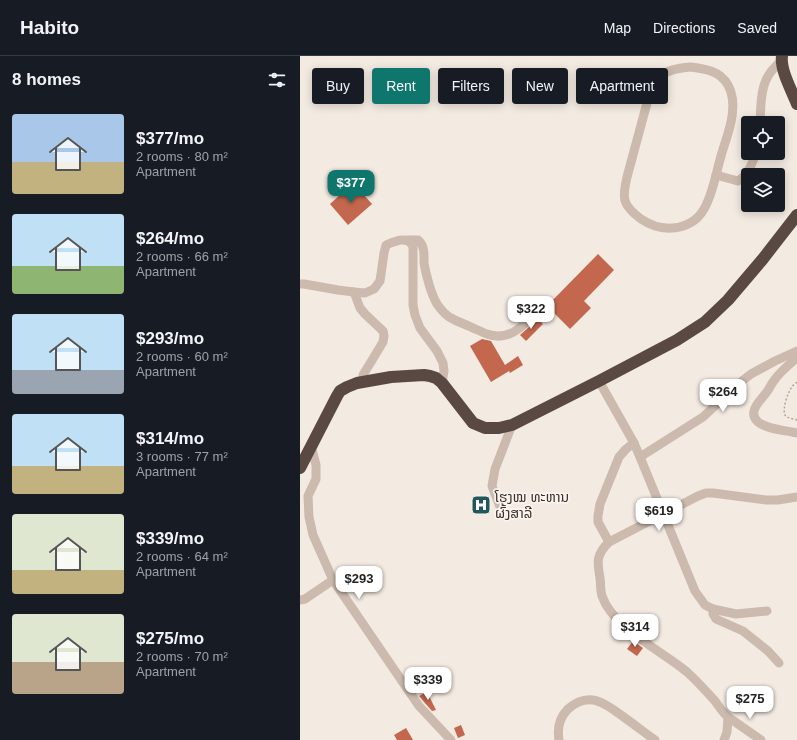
<!DOCTYPE html>
<html lang="en">
<head>
<meta charset="utf-8">
<style>
	body { margin:0; font-family:Helvetica,"Noto Sans Lao",sans-serif; background:#242831; color:#f1f3f6; height:100vh; display:flex; flex-direction:column; font-size:15px; white-space:nowrap }
	* { box-sizing:border-box; margin:0 }
	p { font-size:13px; color:#9ea1a6 }
	.icon { flex:none; width:22px; height:22px; fill:none; stroke:currentColor; stroke-width:2; stroke-linecap:round; stroke-linejoin:round }
	.map { position:relative; flex:1; overflow:hidden }
	.panel { display:flex; flex-direction:column; background:#171b24; width:300px }
	.panel>* { flex:none }
	.guide { position:absolute; left:12px; top:12px; width:380px; height:36px; display:flex; gap:8px }
	.fabs { position:absolute; left:441px; top:60px; display:grid; gap:8px }
	.fabs a { display:grid; place-items:center; width:44px; height:44px; border-radius:4px; background:#171b24; box-shadow:0 2px 10px #0003; font-size:20px }
	.price { position:absolute; translate:-50% -34px; padding:0 9px; border-radius:8px; background:#fff; color:#222; font-size:13px; line-height:26px; filter:drop-shadow(0 1px 2px #0008) }
	.price::after { content:''; position:absolute; left:50%; top:24px; width:12px; height:9px; margin-left:-6px; background:inherit; clip-path:polygon(0 0,100% 0,50% 100%) }
	.price.current { background:#0f766e; color:#fff }
	ul { padding:0; list-style:none }
	li { display:flex; align-items:center; gap:12px; height:100px; padding:0 12px }
	li span { display:grid; place-items:center; flex:none; width:112px; height:80px; border-radius:4px; color:#555 }
	li>.icon { margin-inline-start:auto }
	span .icon { width:48px; height:48px; fill:#fffc; stroke-width:1 }
	li b { font-size:17px }
	h2 { display:flex; justify-content:space-between; align-items:center; height:48px; padding:0 12px; font-size:17px }
	.pill { padding:0 14px; border-radius:4px; background:#171b24; box-shadow:0 2px 10px #0003; font-size:14px; line-height:36px }
	.pill.current { background:#0f766e; color:#fff }
	header { display:flex; align-items:center; gap:24px; box-sizing:border-box; height:56px; padding:0 20px; background:#171b24; border-bottom:1px solid #363941 }
	header strong { font-size:19px }
	nav { display:flex; gap:22px; margin-inline-start:auto; font-size:14px }
	main { display:flex; flex:1; min-height:0 }
	.map>svg:first-child { display:block }
	.building { fill:#c3684f }
	.lines { fill:none; stroke-linecap:round; stroke-linejoin:round }
	.path { stroke:#b7a497; stroke-width:1.5; stroke-dasharray:2 2; stroke-linecap:butt }
	.minor { stroke:#cbbaad; stroke-width:9 }
	.highway { stroke:#5a4943; stroke-width:12 }
	.labels { text-anchor:middle; dominant-baseline:central; stroke-width:3.5; stroke-linejoin:round; paint-order:stroke }
	.poi-label { font-size:14px; fill:#3a2f2b; stroke:#faf4ee; text-anchor:start }
</style>
</head>
<body>
<header>
<strong>Habito</strong>
<nav><a>Map</a><a>Directions</a><a>Saved</a></nav>
</header>
<main>
<section class="panel">
<h2>8 homes<svg class="icon" aria-label="filters" viewBox="0 0 24 24"><path d="M4 7h16M4 17h16"/><circle cx="9" cy="7" r="2"/><circle cx="15" cy="17" r="2"/></svg></h2>
<ul>
<li><span style="background:linear-gradient(#a9c7e8 60%,#c2b280 0)"><svg class="icon" aria-label="home" viewBox="0 0 24 24"><path d="M3 11l9-7 9 7M6 9v11h12V9"/></svg></span><div><b>$377/mo</b><p>2 rooms · 80 m²</p><p>Apartment</p></div></li>
<li><span style="background:linear-gradient(#bfe0f5 65%,#8fb573 0)"><svg class="icon" aria-label="home" viewBox="0 0 24 24"><path d="M3 11l9-7 9 7M6 9v11h12V9"/></svg></span><div><b>$264/mo</b><p>2 rooms · 66 m²</p><p>Apartment</p></div></li>
<li><span style="background:linear-gradient(#bfe0f5 70%,#9aa5b1 0)"><svg class="icon" aria-label="home" viewBox="0 0 24 24"><path d="M3 11l9-7 9 7M6 9v11h12V9"/></svg></span><div><b>$293/mo</b><p>2 rooms · 60 m²</p><p>Apartment</p></div></li>
<li><span style="background:linear-gradient(#bfe0f5 65%,#c2b280 0)"><svg class="icon" aria-label="home" viewBox="0 0 24 24"><path d="M3 11l9-7 9 7M6 9v11h12V9"/></svg></span><div><b>$314/mo</b><p>3 rooms · 77 m²</p><p>Apartment</p></div></li>
<li><span style="background:linear-gradient(#dfe7d0 70%,#c2b280 0)"><svg class="icon" aria-label="home" viewBox="0 0 24 24"><path d="M3 11l9-7 9 7M6 9v11h12V9"/></svg></span><div><b>$339/mo</b><p>2 rooms · 64 m²</p><p>Apartment</p></div></li>
<li><span style="background:linear-gradient(#dfe7d0 60%,#b9a48a 0)"><svg class="icon" aria-label="home" viewBox="0 0 24 24"><path d="M3 11l9-7 9 7M6 9v11h12V9"/></svg></span><div><b>$275/mo</b><p>2 rooms · 70 m²</p><p>Apartment</p></div></li>
</ul>
</section>
<div class="map">
<svg width="497" height="684" viewBox="0 0 497 684">
	<rect width="100%" height="100%" fill="#f3eae1"/>
	<g class="building">
		<path d="M53,127l19,21 -24,21 -18,-21z"/>
		<path d="M298,198l16,16 -30,31 7,7 -21,21 -23,-23z"/>
		<path d="M238,263l5,5 -17,17 -6,-6z"/>
		<path d="M182,283l9,2 14,24 13,-9 5,9 -13,8 -1,-2 -18,11 -21,-36z"/>
		<path d="M333,585l10,7 -6,8 -10,-7z"/>
		<path d="M127,636l9,18 -4,1 -8,-9 -5,-6z"/>
		<path d="M161,669l4,10 -7,3 -4,-10z"/>
		<path d="M106,672l7,12h-16l-3,-5z"/>
	</g>
	<g class="lines">
		<path class="path" d="M497,326c-2,2 -4,3 -5,5 -4,4 -10,23 -7,28 2,3 8,4 12,5"/>
		<g class="minor">
			<path d="M391,11c15,2 29,4 37,18 12,22 -1,50 -7,71 -5,17 -10,47 -22,60 -6,7 -18,12 -27,12 -12,1 -22,-3 -31,-9 -19,-14 -19,-21 -14,-42l23,-85c2,-4 4,-8 6,-12 9,-10 22,-12 35,-13z"/>
			<path d="M460,67c1,-16 0,-36 10,-50 3,-4 7,-8 11,-12"/>
			<path d="M416,119l22,6c10,-6 14,-17 18,-28"/>
			<path d="M107,184h11c7,6 6,15 6,23 2,12 7,31 13,41 4,6 9,12 16,15 7,4 15,6 22,10 4,1 8,4 12,5 24,9 39,-12 54,-26"/>
			<path d="M0,228h4l34,6 16,2 11,1 9,-4 6,-8 4,-28 2,-8c9,-4 23,-10 27,2v58l2,10 5,13 17,23 6,12 1,8 -2,12"/>
			<path d="M54,236l6,16 5,6 18,17 1,5 -1,6 -20,33 1,6"/>
			<path d="M497,302c-9,7 -18,15 -24,24 -3,4 -4,8 -7,11 -6,8 -19,19 -8,29 10,8 27,8 39,11"/>
			<path d="M299,325l35,62 6,14 55,134 10,14 8,4 23,5 31,-3"/>
			<path d="M11,390l5,19v14l-8,17 1,21 4,18 20,45 86,126 32,34"/>
			<path d="M340,401l63,-40 39,-36 9,-7 24,-13 22,-10"/>
			<path d="M200,451l-8,-21 3,-17 17,-44"/>
			<path d="M309,486l-11,-20v-6l2,-12 19,-47 7,-8 8,-6"/>
			<path d="M0,544l5,-1 28,-19"/>
			<path d="M413,553v5l3,5 27,12 25,20 11,12"/>
			<path d="M428,661l33,23"/>
			<path d="M259,684c-2,-12 0,-22 9,-31 22,-19 38,-5 57,9 10,7 20,15 30,22"/>
			<path d="M424,684l3,-8 1,-15c-6,-5 -9,-11 -13,-16 -9,-10 -18,-20 -28,-29 -25,-21 -74,-44 -85,-76 -2,-6 -1,-12 -2,-18 -3,-17 -4,-23 9,-36l89,-46 8,-3h7l53,7h12l19,-3"/>
		</g>
		<g class="highway">
			<path d="M482,0c-2,14 10,35 15,48"/>
			<path d="M0,412l37,-72 3,-5 7,-4 10,-4 34,-6 33,-2 6,1 6,2 6,5 31,40 12,5h14l13,-3 87,-44 78,-41 28,-18 23,-22 34,-40 35,-45"/>
		</g>
	</g>
	<defs>
		<symbol id="hospital-square" viewBox="-11 -11 22 22"><rect x="-9" y="-9" width="18" height="18" rx="4" fill="#21595b" stroke="#faf4ee"/><path d="M-5-5h3v3.5h4V-5h3V5h-3V1.5h-4V5h-3Z" fill="#fff"/></symbol>
	</defs>
	<g fill-rule="evenodd">
		<use href="#hospital-square" x="170" y="438" width="22" height="22"/>
	</g>
	<g class="labels">
		<g class="poi-label">
			<text x="195" y="441">ໂຮງໝ ທະຫານ<tspan x="195" dy="16">ຜົ້ງສາລີ</tspan></text>
		</g>
	</g>
</svg>
<div class="fabs">
<a><svg class="icon" aria-label="locate" viewBox="0 0 24 24"><circle cx="12" cy="12" r="6"/><path d="M12 2v4M12 18v4M2 12h4M18 12h4"/></svg></a>
<a><svg class="icon" aria-label="layers" viewBox="0 0 24 24"><path d="M12 4l9 5-9 5-9-5zM3 14l9 5 9-5"/></svg></a>
</div>
<b class="price current" style="left:51px;top:148px">$377</b>
<b class="price" style="left:231px;top:274px">$322</b>
<b class="price" style="left:423px;top:357px">$264</b>
<b class="price" style="left:359px;top:476px">$619</b>
<b class="price" style="left:59px;top:544px">$293</b>
<b class="price" style="left:335px;top:592px">$314</b>
<b class="price" style="left:128px;top:645px">$339</b>
<b class="price" style="left:450px;top:664px">$275</b>
<div class="guide">
<a class="pill">Buy</a>
<a class="pill current">Rent</a>
<a class="pill">Filters</a>
<a class="pill">New</a>
<a class="pill">Apartment</a>
</div>
</div>
</main>
</body>
</html>
